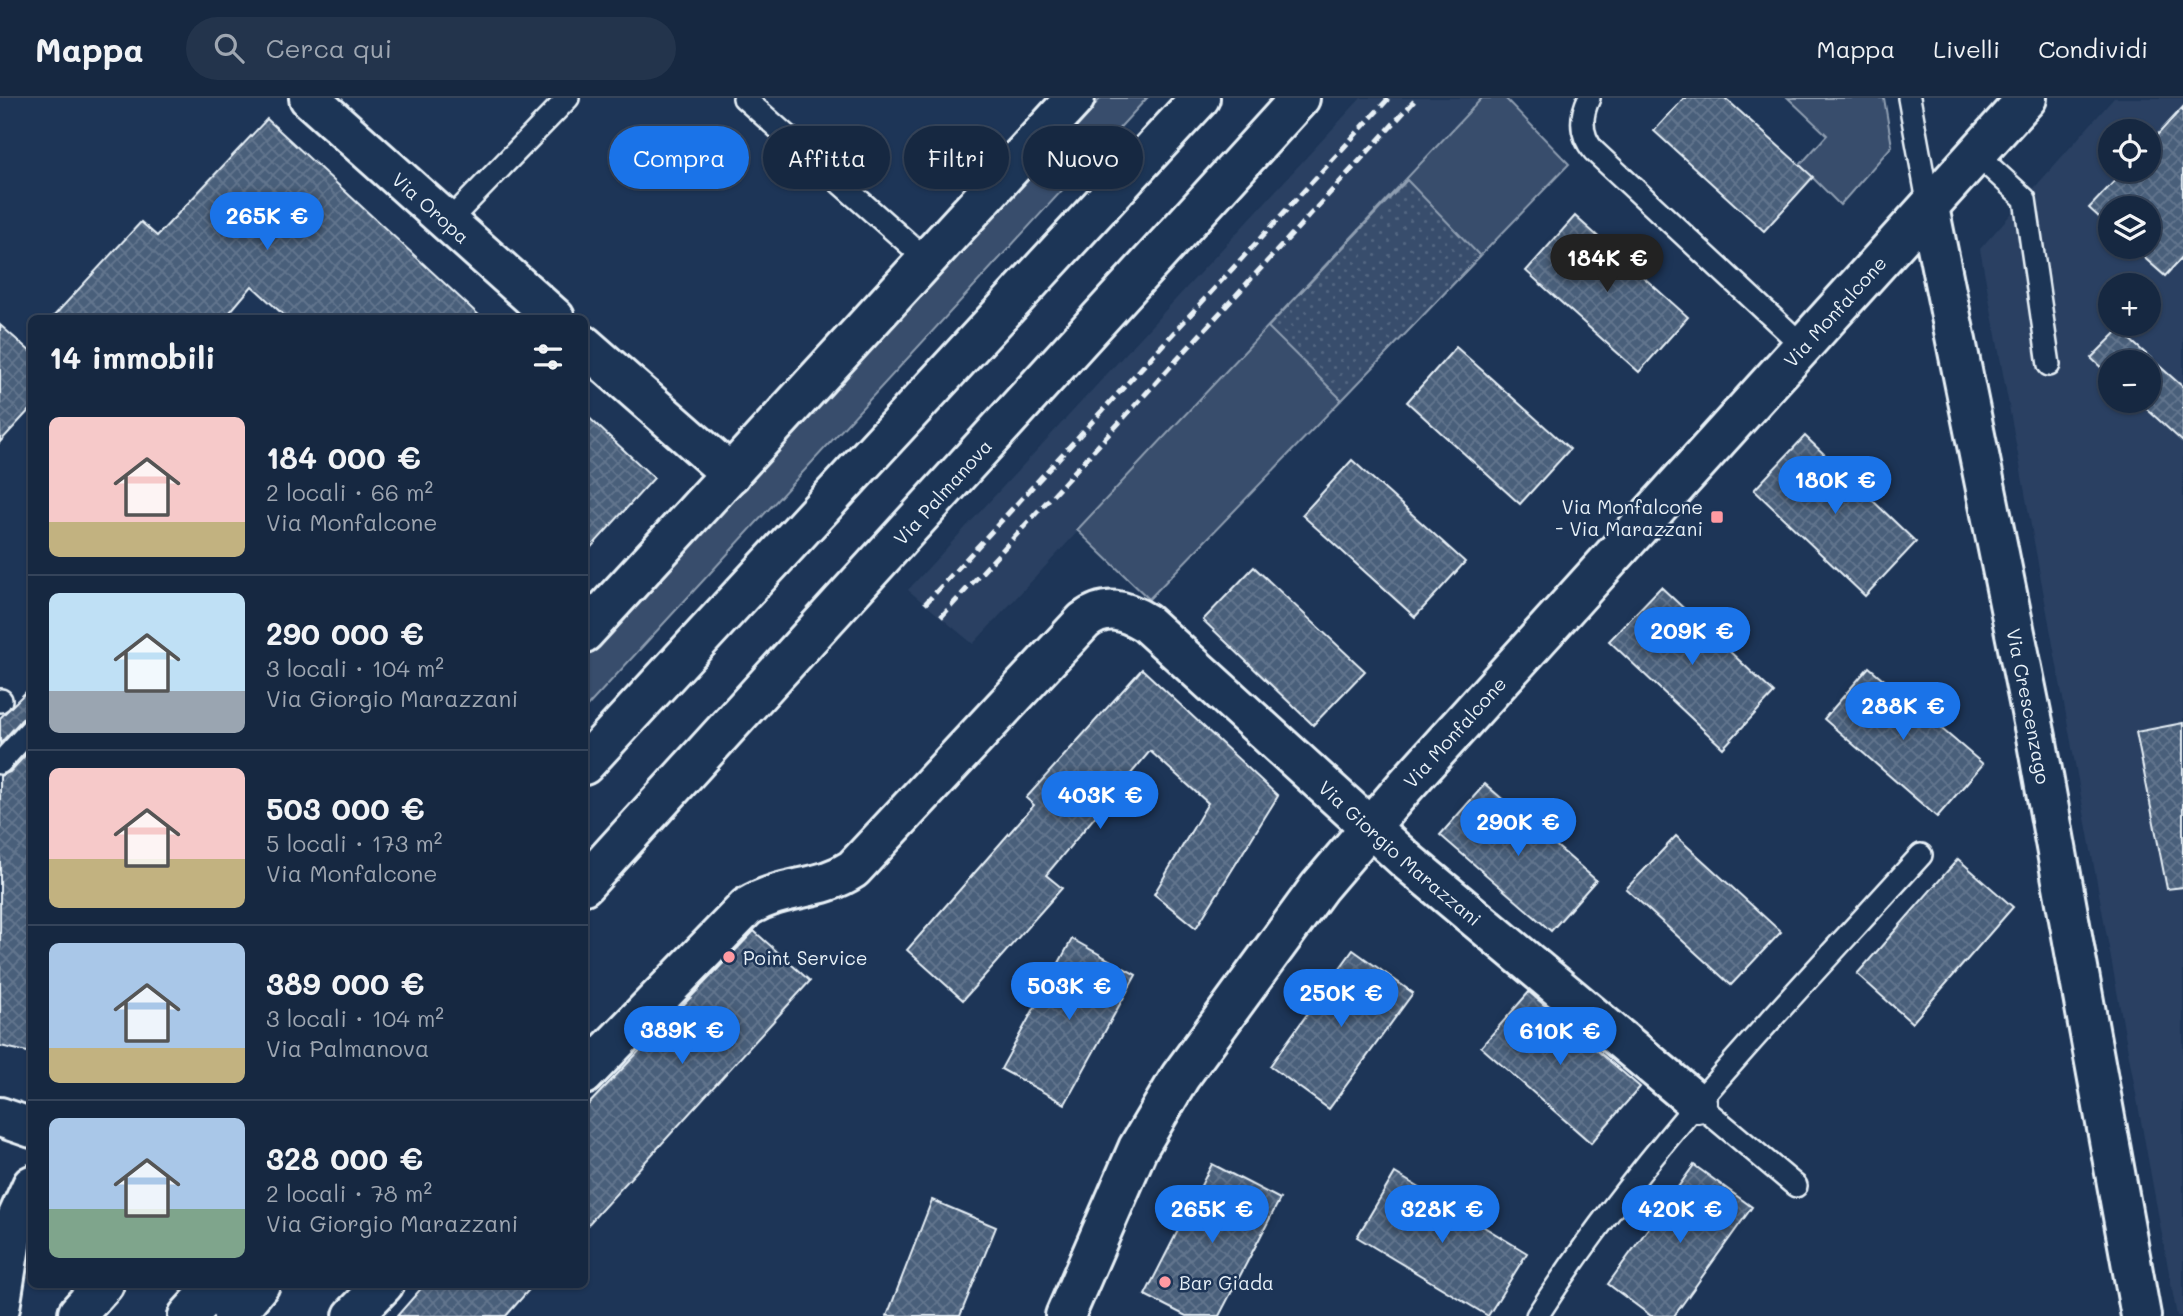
<!DOCTYPE html>
<html lang="it">
<head>
<meta charset="utf-8">
<style>
	body { margin:0; font-family:Mali,sans-serif; background:#23344c; color:#f1f3f6; height:100vh; display:flex; flex-direction:column; font-size:26px; white-space:nowrap }
	* { box-sizing:border-box; margin:0 }
	p { font-size:23px; color:#9ea6b1 }
	.icon { flex:none; width:38px; height:38px; fill:none; stroke:currentColor; stroke-width:2; stroke-linecap:round; stroke-linejoin:round }
	.map { position:relative; flex:1; overflow:hidden }
	.panel { position:absolute; left:28px; top:217px; width:560px; height:973px; display:flex; flex-direction:column; background:#162841; border-radius:10px; box-shadow:0 2px 5px #0004,0 0 0 2px #35445a }
	.panel>* { flex:none }
	.top-card { position:absolute; left:609px; top:28px; width:665px; height:63px; display:flex; gap:14px }
	.buttons { position:absolute; left:2098px; top:21px; display:grid; gap:14px }
	.buttons a { display:grid; place-items:center; width:63px; height:63px; border-radius:50%; background:#162841; box-shadow:0 2px 5px #0004,0 0 0 2px #35445a; font-size:35px }
	.price { position:absolute; translate:-50% -60px; padding:0 16px; border-radius:24px; background:#1a73e8; color:#fff; font-size:23px; line-height:46px; filter:drop-shadow(0 2px 4px #0008) }
	.price::after { content:''; position:absolute; left:50%; top:42px; width:21px; height:16px; margin-left:-10px; background:inherit; clip-path:polygon(0 0,100% 0,50% 100%) }
	.price.active { background:#222; color:#fff }
	ul { padding:0; list-style:none }
	li { display:flex; align-items:center; gap:21px; height:175px; padding:0 21px }
	li+li { border-top:2px solid #35445a }
	li span { display:grid; place-items:center; flex:none; width:196px; height:140px; border-radius:10px; color:#555 }
	li>.icon { margin-inline-start:auto }
	span .icon { width:84px; height:84px; fill:#fffc; stroke-width:1 }
	li b { font-size:30px }
	h2 { display:flex; justify-content:space-between; align-items:center; height:84px; padding:0 21px; font-size:30px }
	.tag { padding:0 24px; border-radius:32px; background:#162841; box-shadow:0 2px 5px #0004,0 0 0 2px #35445a; font-size:24px; line-height:63px }
	.tag.active { background:#1a73e8; color:#fff }
	header { display:flex; align-items:center; gap:42px; box-sizing:border-box; height:98px; padding:0 35px; background:#162841; border-bottom:2px solid #35445a }
	header strong { font-size:33px }
	nav { display:flex; gap:38px; margin-inline-start:auto; font-size:24px }
	.search { width:490px; height:63px; background:#23344c; display:flex; align-items:center; gap:18px; box-sizing:border-box; padding:0 24px; border-radius:38px; color:#9ea6b1; font-size:26px }
	.map>svg:first-child { display:block }
	.built { fill:#2a4162; fill-rule:evenodd }
	.green { fill:#374d6c; stroke:#909fb2; stroke-width:2 }
	.park { fill:url(#park-dots); stroke:#909fb2; stroke-width:2 }
	.building { fill:url(#building-cross-hatch); stroke:#e8f1f8; stroke-width:2 }
	.lines { fill:none; stroke-linecap:round; stroke-linejoin:round }
	.service-casing { stroke:#e8f1f8; stroke-width:26 }
	.minor-casing { stroke:#e8f1f8; stroke-width:44 }
	.tertiary-casing { stroke:#e8f1f8; stroke-width:44 }
	.trunk-casing { stroke:#e8f1f8; stroke-width:44 }
	.service { stroke:#1d3557; stroke-width:21 }
	.minor { stroke:#1d3557; stroke-width:38 }
	.tertiary { stroke:#1d3557; stroke-width:38 }
	.trunk { stroke:#1d3557; stroke-width:38 }
	.rail { stroke:#e8f1f8; stroke-width:5; stroke-dasharray:10 5; stroke-linecap:butt }
	.poi-dot { fill:#ff9aa2; stroke:#1d3557; stroke-width:2.5 }
	.labels { text-anchor:middle; dominant-baseline:central; stroke-width:5; stroke-linejoin:round; paint-order:stroke }
	.street-label { font-size:19px; fill:#e8f1f8; stroke:#1d3557 }
	.poi-label { font-size:19px; fill:#e8f1f8; stroke:#1d3557; text-anchor:start }
</style>
</head>
<body>
<header>
<strong>Mappa</strong>
<div class="search"><svg class="icon" aria-label="search" viewBox="0 0 24 24"><circle cx="10" cy="10" r="6"/><path d="M15 15l6 6"/></svg>Cerca qui</div>
<nav><a>Mappa</a><a>Livelli</a><a>Condividi</a></nav>
</header>
<div class="map">
<svg width="2183" height="1218" viewBox="0 0 2183 1218">
	<defs>
		<pattern id="park-dots" width="8" height="8" patternUnits="userSpaceOnUse" patternTransform="scale(1.75)"><rect width="8" height="8" fill="#374d6c"/><path d="M2 2h.1M6 6h.1" fill="none" stroke="#546782" stroke-width="1.8" stroke-linecap="round"/></pattern>
		<pattern id="building-cross-hatch" width="8" height="8" patternUnits="userSpaceOnUse" patternTransform="scale(1.75)"><rect width="8" height="8" fill="#495e7a"/><path d="M0 0l8 8M0 8l8-8" fill="none" stroke="#63768e"/></pattern>
	</defs>
	<rect width="100%" height="100%" fill="#1d3557"/>
	<filter id="ink" filterUnits="userSpaceOnUse"><feTurbulence type="fractalNoise" baseFrequency=".0143" numOctaves="2"/><feDisplacementMap in="SourceGraphic" scale="14" xChannelSelector="R" yChannelSelector="G"/><feConvolveMatrix kernelMatrix="1 2 1 2 8 2 1 2 1" color-interpolation-filters="sRGB"/></filter>
	<g filter="url(#ink)">
		<g class="built">
			<path d="M1361,0h121l-509,546 -65,-54z"/>
			<path d="M2114,0h69v1218h-6l-197,-1067zM2110,33h39v39h-39zM2110,110h39v39h-39zM2110,187h39v39h-39zM2110,264h39v39h-39z"/>
		</g>
		<g class="green">
			<path d="M1101,0h46l-562,611 -1,-49z"/>
			<path d="M1482,0h23l64,66 -420,435 -72,-69z"/>
			<path d="M1788,0h96l8,48 -52,59 -40,-40 27,-30z"/>
		</g>
		<path class="park" d="M1407,82l73,76 -138,144 -74,-73z"/>
		<g class="building">
			<path d="M1684,0h41l88,79 -49,54 -110,-100z"/>
			<path d="M2183,9v149l-18,20 -33,-29h17v-39h-39v19l-21,-19 36,-38h24v-26z"/>
			<path d="M267,21l215,199h-195l-35,-32 -27,32h-173l89,-96 16,14z"/>
			<path d="M1575,118l113,101 -49,55 -113,-101z"/>
			<path d="M0,227l32,28v54l-32,35z"/>
			<path d="M2119,232l64,57v55l-45,-41h11v-39h-39v14l-19,-18z"/>
			<path d="M1456,249l114,102 -50,55 -113,-102z"/>
			<path d="M584,315l70,65 -70,77z"/>
			<path d="M1805,338l111,106 -51,54 -111,-106z"/>
			<path d="M1352,362l113,102 -50,55 -113,-102z"/>
			<path d="M1254,469l111,104 -52,54 -110,-105z"/>
			<path d="M1661,489l113,106 -51,55 -114,-107z"/>
			<path d="M1869,569l114,97 -46,53 -113,-98z"/>
			<path d="M1142,571l136,127 -82,132 -42,-34 54,-91 -58,-52 -104,124 16,13 -99,112 -56,-50 127,-145 -8,-7z"/>
			<path d="M32,588v29l-10,4 -22,25v-26z"/>
			<path d="M2183,625v164l-16,2 -31,-157z"/>
			<path d="M32,650v305l-32,-7v-270l10,-4z"/>
			<path d="M1485,686l111,96 -45,51 -111,-96z"/>
			<path d="M1676,738l105,96 -50,53 -105,-96z"/>
			<path d="M1958,761l55,48 -101,116 -55,-49z"/>
			<path d="M754,833l56,50 -226,248v-120z"/>
			<path d="M1072,841l64,36 -71,129 -64,-35z"/>
			<path d="M1353,852l60,43 -84,116 -59,-43z"/>
			<path d="M1529,894l111,95 -49,56 -110,-96z"/>
			<path d="M1212,1066l68,35 -61,117h-33l-41,-21z"/>
			<path d="M1694,1067l58,42 -78,109h-23l-43,-32z"/>
			<path d="M1395,1075l132,80 -39,63 -131,-79z"/>
			<path d="M932,1102l64,27 -36,89h-73z"/>
			<path d="M425,1186h109l-28,32h-109z"/>
		</g>
		<g class="lines">
			<defs>
				<g id="service">
					<path d="M744,0l183,162"/>
					<path d="M1589,0c-9,19 -9,37 5,53l209,195"/>
					<path d="M1909,0l20,109"/>
					<path d="M1976,56l49,45 24,166"/>
					<path d="M447,125l121,-125"/>
					<path d="M0,603l1,-1"/>
					<path d="M0,665l32,-35"/>
					<path d="M1697,1005l99,83"/>
					<path d="M1537,1218c108,-169 250,-313 384,-461"/>
				</g>
				<g id="minor">
					<path id="s1" d="M309,0l246,220"/>
					<path id="s2" d="M1929,109l107,530 105,579"/>
					<path d="M584,247l147,129"/>
					<path d="M584,535l491,-535"/>
					<path id="s3" d="M584,977l163,-168c38,-23 71,-15 106,-38l231,-248c22,-17 41,-11 62,2l262,239 289,241"/>
					<path d="M0,1019l32,11"/>
					<path d="M0,1210l13,-81 19,-42"/>
					<path d="M353,1218l31,-32"/>
				</g>
				<g id="tertiary">
					<path id="s4" d="M1065,1218l73,-168 42,-71 139,-190 87,-102 621,-687"/>
				</g>
				<g id="trunk">
					<path d="M584,667l616,-667"/>
					<path id="s5" d="M584,787l716,-787"/>
					<path d="M78,1215l26,-29"/>
					<path d="M188,1218l29,-32"/>
					<path d="M233,1218l27,-32"/>
				</g>
			</defs>
			<use href="#service" class="service-casing"/>
			<use href="#minor" class="minor-casing"/>
			<use href="#tertiary" class="tertiary-casing"/>
			<use href="#trunk" class="trunk-casing"/>
			<use href="#service" class="service"/>
			<use href="#minor" class="minor"/>
			<use href="#tertiary" class="tertiary"/>
			<use href="#trunk" class="trunk"/>
			<g class="rail">
				<path d="M925,506l464,-506"/>
				<path d="M941,519l476,-519"/>
			</g>
		</g>
	</g>
	<g class="poi-dot">
		<rect x="1710" y="412" width="14" height="14" rx="3.5"/>
		<circle cx="729" cy="859" r="7"/>
		<circle cx="1165" cy="1184" r="7"/>
	</g>
	<g class="labels">
		<g class="street-label">
			<text stroke="none"><textPath href="#s1" startOffset="164">Via Oropa</textPath></text>
			<text stroke="none"><textPath href="#s4" startOffset="1274">Via Monfalcone</textPath></text>
			<text stroke="none"><textPath href="#s5" startOffset="532">Via Palmanova</textPath></text>
			<text stroke="none"><textPath href="#s2" startOffset="509">Via Crescenzago</textPath></text>
			<text stroke="none"><textPath href="#s4" startOffset="707">Via Monfalcone</textPath></text>
			<text stroke="none"><textPath href="#s3" startOffset="1096">Via Giorgio Marazzani</textPath></text>
		</g>
		<g class="poi-label">
			<text x="1703" y="408" text-anchor="end">Via Monfalcone<tspan x="1703" dy="22">- Via Marazzani</tspan></text>
			<text x="743" y="859">Point Service</text>
			<text x="1179" y="1184">Bar Giada</text>
		</g>
	</g>
</svg>
<div class="buttons">
<a><svg class="icon" aria-label="locate" viewBox="0 0 24 24"><circle cx="12" cy="12" r="6"/><path d="M12 2v4M12 18v4M2 12h4M18 12h4"/></svg></a>
<a><svg class="icon" aria-label="layers" viewBox="0 0 24 24"><path d="M12 4l9 5-9 5-9-5zM3 14l9 5 9-5"/></svg></a>
<a>+</a>
<a>−</a>
</div>
<b class="price" style="left:267px;top:154px">265K €</b>
<b class="price active" style="left:1607px;top:196px">184K €</b>
<b class="price" style="left:1835px;top:418px">180K €</b>
<b class="price" style="left:1692px;top:569px">209K €</b>
<b class="price" style="left:1903px;top:644px">288K €</b>
<b class="price" style="left:1100px;top:733px">403K €</b>
<b class="price" style="left:1518px;top:760px">290K €</b>
<b class="price" style="left:1069px;top:924px">503K €</b>
<b class="price" style="left:1341px;top:931px">250K €</b>
<b class="price" style="left:682px;top:968px">389K €</b>
<b class="price" style="left:1560px;top:969px">610K €</b>
<b class="price" style="left:1212px;top:1147px">265K €</b>
<b class="price" style="left:1442px;top:1147px">328K €</b>
<b class="price" style="left:1680px;top:1147px">420K €</b>
<div class="top-card">
<a class="tag active">Compra</a>
<a class="tag">Affitta</a>
<a class="tag">Filtri</a>
<a class="tag">Nuovo</a>
</div>
<section class="panel">
<h2>14 immobili<svg class="icon" aria-label="filters" viewBox="0 0 24 24"><path d="M4 7h16M4 17h16"/><circle cx="9" cy="7" r="2"/><circle cx="15" cy="17" r="2"/></svg></h2>
<ul>
<li><span style="background:linear-gradient(#f6c9c9 75%,#c2b280 0)"><svg class="icon" aria-label="home" viewBox="0 0 24 24"><path d="M3 11l9-7 9 7M6 9v11h12V9"/></svg></span><div><b>184 000 €</b><p>2 locali · 66 m²</p><p>Via Monfalcone</p></div></li>
<li><span style="background:linear-gradient(#bfe0f5 70%,#9aa5b1 0)"><svg class="icon" aria-label="home" viewBox="0 0 24 24"><path d="M3 11l9-7 9 7M6 9v11h12V9"/></svg></span><div><b>290 000 €</b><p>3 locali · 104 m²</p><p>Via Giorgio Marazzani</p></div></li>
<li><span style="background:linear-gradient(#f6c9c9 65%,#c2b280 0)"><svg class="icon" aria-label="home" viewBox="0 0 24 24"><path d="M3 11l9-7 9 7M6 9v11h12V9"/></svg></span><div><b>503 000 €</b><p>5 locali · 173 m²</p><p>Via Monfalcone</p></div></li>
<li><span style="background:linear-gradient(#a9c7e8 75%,#c2b280 0)"><svg class="icon" aria-label="home" viewBox="0 0 24 24"><path d="M3 11l9-7 9 7M6 9v11h12V9"/></svg></span><div><b>389 000 €</b><p>3 locali · 104 m²</p><p>Via Palmanova</p></div></li>
<li><span style="background:linear-gradient(#a9c7e8 65%,#7fa58c 0)"><svg class="icon" aria-label="home" viewBox="0 0 24 24"><path d="M3 11l9-7 9 7M6 9v11h12V9"/></svg></span><div><b>328 000 €</b><p>2 locali · 78 m²</p><p>Via Giorgio Marazzani</p></div></li>
</ul>
</section>
</div>
</body>
</html>
